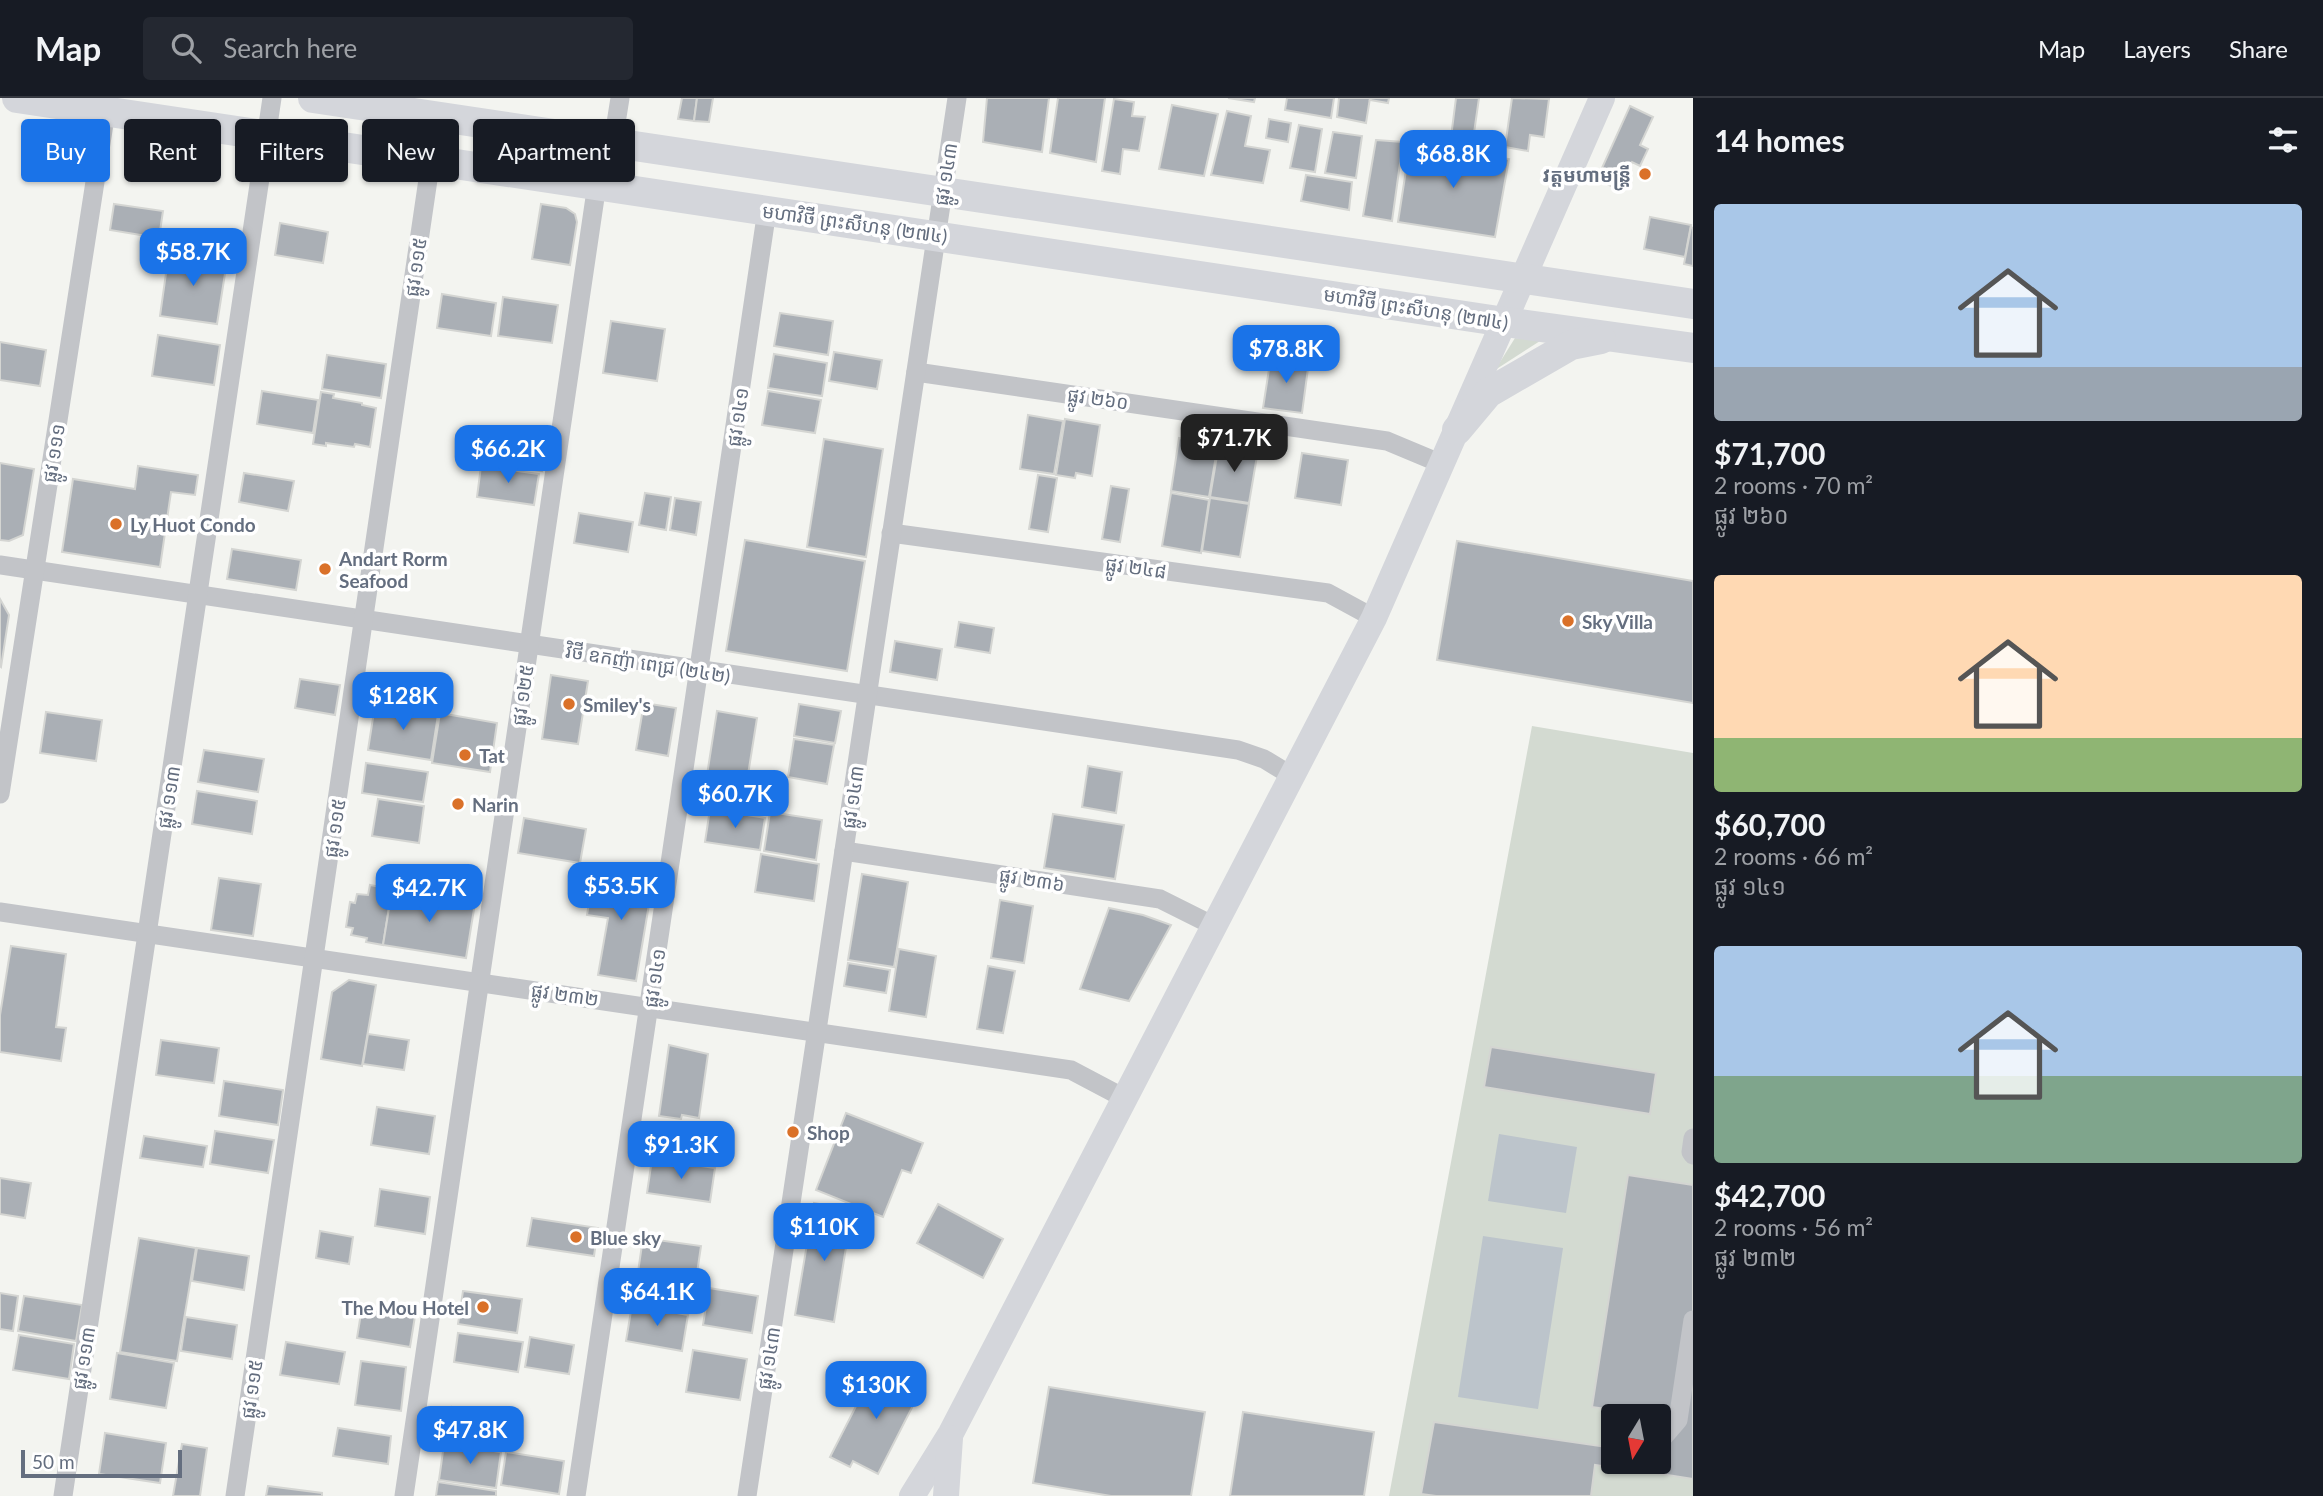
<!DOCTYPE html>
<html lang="en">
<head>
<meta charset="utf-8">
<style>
	body { margin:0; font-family:Lato,"Noto Sans Khmer",sans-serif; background:#242831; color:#f1f3f6; height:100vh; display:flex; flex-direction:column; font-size:26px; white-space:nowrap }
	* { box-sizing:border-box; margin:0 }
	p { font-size:23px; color:#9ea1a6 }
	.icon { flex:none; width:38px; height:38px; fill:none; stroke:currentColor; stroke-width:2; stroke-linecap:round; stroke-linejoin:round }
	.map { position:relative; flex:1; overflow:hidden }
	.panel { display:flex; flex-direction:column; background:#171b24; width:630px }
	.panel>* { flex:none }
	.banner { position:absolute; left:21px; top:21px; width:665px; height:63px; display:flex; gap:14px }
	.needle { width:46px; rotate:190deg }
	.buttons { position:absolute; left:1601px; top:1306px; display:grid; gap:14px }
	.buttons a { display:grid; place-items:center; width:70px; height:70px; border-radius:7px; background:#171b24; box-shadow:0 2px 5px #0004; font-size:35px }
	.scale { position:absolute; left:21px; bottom:18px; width:161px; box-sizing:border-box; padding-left:7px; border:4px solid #646e7f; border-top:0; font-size:19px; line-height:24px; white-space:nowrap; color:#646e7f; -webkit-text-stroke:5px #fff; paint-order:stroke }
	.price { position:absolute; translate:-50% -60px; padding:0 16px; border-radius:14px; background:#1a73e8; color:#fff; font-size:23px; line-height:46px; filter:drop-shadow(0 2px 4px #0008) }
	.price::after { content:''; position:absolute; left:50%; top:42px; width:21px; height:16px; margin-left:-10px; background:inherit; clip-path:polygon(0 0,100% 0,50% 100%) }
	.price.on { background:#222; color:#fff }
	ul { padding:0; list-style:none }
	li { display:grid; align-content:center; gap:14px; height:371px; padding:0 21px }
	li span { display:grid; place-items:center; height:217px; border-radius:7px; color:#555 }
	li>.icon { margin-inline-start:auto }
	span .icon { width:126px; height:126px; fill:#fffc; stroke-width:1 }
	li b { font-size:30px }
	h2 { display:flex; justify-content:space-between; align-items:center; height:84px; padding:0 21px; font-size:30px }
	.chip { padding:0 24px; border-radius:7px; background:#171b24; box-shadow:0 2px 5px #0004; font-size:24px; line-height:63px }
	.chip.on { background:#1a73e8; color:#fff }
	header { display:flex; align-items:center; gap:42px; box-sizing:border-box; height:98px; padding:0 35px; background:#171b24; border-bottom:2px solid #363941 }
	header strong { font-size:33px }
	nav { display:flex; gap:38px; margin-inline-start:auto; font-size:24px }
	.search { width:490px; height:63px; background:#242831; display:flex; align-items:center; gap:18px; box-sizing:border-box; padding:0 24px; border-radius:7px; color:#9ea1a6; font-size:26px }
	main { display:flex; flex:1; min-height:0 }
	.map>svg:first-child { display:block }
	.green { fill:#d3dad1; fill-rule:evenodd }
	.water { fill:#bcc4cb }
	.building { fill:#aaafb5; stroke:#d4d5d2; stroke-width:2 }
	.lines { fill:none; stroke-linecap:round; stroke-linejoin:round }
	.street { stroke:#c2c4c8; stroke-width:19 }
	.secondary { stroke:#d4d6db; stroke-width:26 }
	.primary { stroke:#d4d6db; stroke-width:30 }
	.poi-dot { fill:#da7129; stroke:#fff; stroke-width:2.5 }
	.labels { text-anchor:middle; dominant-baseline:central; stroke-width:7; stroke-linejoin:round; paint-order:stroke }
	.street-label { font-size:19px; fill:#646e7f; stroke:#fff }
	.poi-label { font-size:19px; font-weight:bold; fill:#646e7f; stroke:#fff; text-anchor:start }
</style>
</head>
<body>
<header>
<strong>Map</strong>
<div class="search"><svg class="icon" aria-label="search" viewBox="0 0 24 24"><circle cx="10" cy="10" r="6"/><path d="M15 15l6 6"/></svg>Search here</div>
<nav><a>Map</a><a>Layers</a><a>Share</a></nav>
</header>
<main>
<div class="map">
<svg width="1693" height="1398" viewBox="0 0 1693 1398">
	<rect width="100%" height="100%" fill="#f3f4f0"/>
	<g class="green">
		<path d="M1515,240l25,3 -45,29z"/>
		<path d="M1532,628l161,27v743h-304zM1614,1318h45v45h-45z"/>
	</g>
	<g class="water">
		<path d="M1499,1036l78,13 -11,66 -78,-12z"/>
		<path d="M1483,1138l80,12 -25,161 -80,-12z"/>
	</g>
	<g class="building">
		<path d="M682,0h15l-3,23 -16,-2z"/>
		<path d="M697,0h16l-4,24 -15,-1z"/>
		<path d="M987,0h62l-7,54 -59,-10z"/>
		<path d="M1058,0h47l-9,64 -46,-9z"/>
		<path d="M1228,0h27l-1,4z"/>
		<path d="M1287,0h47l-3,20 -46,-8z"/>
		<path d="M1339,0h31l-4,25 -29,-6z"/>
		<path d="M1371,0h18l-1,5 -18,-3z"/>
		<path d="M1456,0h23l-6,42 -22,-3z"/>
		<path d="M1512,0l37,1 -5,38 -14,-2 -2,16 -23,-4z"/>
		<path d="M1114,1l20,3 -2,14 13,1 -6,34 -16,-2 -3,25 -18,-3z"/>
		<path d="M1172,7l46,9 -14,62 -45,-7z"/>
		<path d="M1630,8l23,11 -13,28 8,4 -8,17 -8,-4 -13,28 -22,-11z"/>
		<path d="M1227,13l24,5 -6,30 25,4 -7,33 -52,-8z"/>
		<path d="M1269,21l22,4 -3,19 -22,-4z"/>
		<path d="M1299,27l23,4 -7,43 -25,-4z"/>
		<path d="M1333,34l29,4 -6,42 -31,-5z"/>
		<path d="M1376,42l27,2 -11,79 -29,-5z"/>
		<path d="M1410,46l99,15 -14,78 -97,-15z"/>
		<path d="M1306,77l46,7 -3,28 -48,-9z"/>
		<path d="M114,106l49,7 -4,27 -49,-8z"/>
		<path d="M541,106l25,4 9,6 2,8 -7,43 -38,-6z"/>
		<path d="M1650,119l41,8 -6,32 -41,-8z"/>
		<path d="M280,125l48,9 -5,31 -48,-8z"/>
		<path d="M1691,129l2,1v38l-9,-2z"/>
		<path d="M169,154l58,9 -10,63 -57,-8z"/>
		<path d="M442,196l54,9 -5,33 -54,-8z"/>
		<path d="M503,199l55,8 -6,38 -54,-7z"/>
		<path d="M780,215l53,8 -5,34 -54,-9z"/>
		<path d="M611,223l54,8 -8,52 -54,-8z"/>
		<path d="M158,237l62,10 -6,40 -62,-9z"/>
		<path d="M0,244l46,8 -6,36 -40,-6z"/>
		<path d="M834,254l48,8 -5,29 -48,-8z"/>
		<path d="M774,256l53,9 -5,33 -54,-8z"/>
		<path d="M327,257l59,9 -5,34 -59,-9z"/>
		<path d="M1271,258l38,5 -7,52 -39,-5z"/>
		<path d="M262,293l56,9 -5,33 -56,-9z"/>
		<path d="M768,293l53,9 -6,33 -53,-8z"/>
		<path d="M321,294l13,2 -1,4 29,5v2l14,3 -6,39 -15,-3 -1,3 -28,-4v3l-13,-2z"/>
		<path d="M1028,317l35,6 -9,53 -34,-5z"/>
		<path d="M1065,321l35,6 -8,51 -16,-3 -1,5 -19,-3z"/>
		<path d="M487,329l60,9 -5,35 -61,-9z"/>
		<path d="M1179,340l39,6 -9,53 -38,-6z"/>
		<path d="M824,341l59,10 -17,108 -59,-10z"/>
		<path d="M1219,346l39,6 -9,53 -39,-6z"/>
		<path d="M1302,355l46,7 -7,45 -46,-7z"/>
		<path d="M0,365l34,6 -11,66 -14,6 -9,-1z"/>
		<path d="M138,368l60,9 -3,20 -24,-3 -11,75 -98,-15 11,-73 62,10z"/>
		<path d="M481,368l58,8 -5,31 -57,-8z"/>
		<path d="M244,375l50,8 -6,30 -49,-9z"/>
		<path d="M1038,377l19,3 -9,54 -19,-3z"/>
		<path d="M1111,388l18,3 -9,53 -18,-3z"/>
		<path d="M645,395l26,4 -5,33 -27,-5z"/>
		<path d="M1171,395l38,7 -8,53 -39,-7z"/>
		<path d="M675,400l26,4 -5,33 -26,-5z"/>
		<path d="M1210,400l39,6 -9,53 -38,-6z"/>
		<path d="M579,415l54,9 -5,30 -54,-9z"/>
		<path d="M745,442l120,21 -18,110 -121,-20z"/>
		<path d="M1457,443l236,40v122l-256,-43z"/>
		<path d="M232,451l69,11 -5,30 -69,-11z"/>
		<path d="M0,501l9,16 -8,52 -1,-1z"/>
		<path d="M959,524l35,6 -4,25 -35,-6z"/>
		<path d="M895,543l47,8 -5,31 -47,-8z"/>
		<path d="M551,577l37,6 -10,63 -36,-5z"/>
		<path d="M300,581l40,6 -5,30 -40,-7z"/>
		<path d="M644,605l32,5 -8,48 -32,-6z"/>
		<path d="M799,606l42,7 -6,32 -41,-7z"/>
		<path d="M375,607l63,10 -7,45 -63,-10z"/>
		<path d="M717,613l40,7 -10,63 -40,-6z"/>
		<path d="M46,614l56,8 -6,41 -56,-8z"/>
		<path d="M440,615l57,10 -7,49 -58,-9z"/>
		<path d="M794,641l40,6 -7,39 -39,-7z"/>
		<path d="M204,652l60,9 -6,33 -60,-10z"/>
		<path d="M366,665l62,9 -5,30 -61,-9z"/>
		<path d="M1088,668l34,6 -6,41 -34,-6z"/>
		<path d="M197,693l60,10 -5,33 -60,-10z"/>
		<path d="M378,701l46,7 -5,37 -47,-7z"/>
		<path d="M710,711l55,9 -5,32 -55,-8z"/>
		<path d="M770,714l52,8 -6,40 -52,-9z"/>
		<path d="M1053,716l71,11 -9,54 -71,-11z"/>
		<path d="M524,720l62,11 -6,34 -62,-10z"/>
		<path d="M761,756l58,10 -5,37 -59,-9z"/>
		<path d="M594,774l59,9 -17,100 -38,-6 10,-57 -21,-3z"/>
		<path d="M862,776l46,8 -14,85 -46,-7z"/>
		<path d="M219,780l42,6 -8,52 -42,-6z"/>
		<path d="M370,787l22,4 -9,56 -17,-3 1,-4 -16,-3 2,-7 -7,-1 4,-25 5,1 2,-9 11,1z"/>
		<path d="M392,792l83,13 -9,55 -83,-13z"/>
		<path d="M1000,802l33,6 -9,57 -33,-5z"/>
		<path d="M1109,810l34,7 28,10 -42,76 -49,-12z"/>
		<path d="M11,848l55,8 -10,73 10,1 -5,33 -61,-9v-37z"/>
		<path d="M899,851l37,7 -10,61 -37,-6z"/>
		<path d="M848,865l42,7 -4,23 -42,-7z"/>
		<path d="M988,868l27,5 -12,62 -26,-4z"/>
		<path d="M349,882l27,5 -14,81 -41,-7 11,-67z"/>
		<path d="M368,936l41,6 -5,30 -41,-6z"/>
		<path d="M161,942l58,8 -5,35 -58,-8z"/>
		<path d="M669,947l39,9 -9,64 -17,-3 -1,4 -22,-3z"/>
		<path d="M1491,949l165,26 -6,41 -166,-27z"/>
		<path d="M224,983l59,9 -5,35 -59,-9z"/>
		<path d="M377,1009l58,9 -6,38 -58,-9z"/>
		<path d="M846,1015l77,30 -12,30 -9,-3 -19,47 -67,-27z"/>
		<path d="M658,1027l61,9 -5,30 -61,-9z"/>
		<path d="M215,1033l59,9 -6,33 -58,-9z"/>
		<path d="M144,1038l63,10 -4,21 -63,-9z"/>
		<path d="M652,1061l63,9 -5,34 -63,-9z"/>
		<path d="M1628,1077l65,10v135l-15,100 -86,-13z"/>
		<path d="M0,1080l31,5 -6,35 -25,-4z"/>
		<path d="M380,1091l50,8 -5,37 -50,-8z"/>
		<path d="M814,1105l38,7 -18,112 -39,-7z"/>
		<path d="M938,1106l65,35 -20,39 -66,-35z"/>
		<path d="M532,1120l66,10 -4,28 -67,-10z"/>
		<path d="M320,1133l33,6 -4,27 -33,-6z"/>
		<path d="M139,1140l57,10 -19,113 -57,-9z"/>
		<path d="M643,1140l58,8 -5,34 -58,-8z"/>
		<path d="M197,1150l52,8 -5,34 -52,-9z"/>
		<path d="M709,1190l49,8 -6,37 -49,-8z"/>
		<path d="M463,1193l59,8 -5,34 -59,-9z"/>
		<path d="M0,1195l18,3 -5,35 -13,-2z"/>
		<path d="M24,1198l58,9 -6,36 -58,-10z"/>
		<path d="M632,1207l56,10 -6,36 -56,-10z"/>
		<path d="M362,1209l53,9 -5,31 -53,-9z"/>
		<path d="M186,1219l51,8 -5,34 -51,-8z"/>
		<path d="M1693,1222v159l-38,-6 23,-53z"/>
		<path d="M458,1235l65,9 -5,30 -64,-10z"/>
		<path d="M19,1237l55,9 -5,35 -56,-9z"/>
		<path d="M530,1239l44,8 -5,29 -44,-7z"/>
		<path d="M286,1244l59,10 -6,32 -59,-9z"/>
		<path d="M693,1252l54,9 -7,41 -54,-8z"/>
		<path d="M117,1255l57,10 -8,45 -56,-9z"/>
		<path d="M361,1263l45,6 -5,44 -46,-6z"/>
		<path d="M877,1267l45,23 -44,86 -25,-13 -3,6 -20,-10z"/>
		<path d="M1049,1289l156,25 -14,84h-80l-78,-13z"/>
		<path d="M452,1309l51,9 -5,31 -51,-9z"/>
		<path d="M1243,1314l131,20 -10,64h-134z"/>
		<path d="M1434,1324l180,26v13h3l-3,7 -19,-3 -4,31h-155l-15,-2z"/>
		<path d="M338,1330l53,8 -3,28 -55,-8z"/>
		<path d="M105,1335l61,10 -6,40 -61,-9z"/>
		<path d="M182,1346l25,4 -7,48h-27z"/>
		<path d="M444,1346l57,8 -5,36 -57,-8z"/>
		<path d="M506,1354l58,9 -5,33 -58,-9z"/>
		<path d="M438,1384l58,9v5h-60z"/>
		<path d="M268,1388l54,7v3h-56z"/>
	</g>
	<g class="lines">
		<g class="street">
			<path d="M613,44l7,-44"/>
			<path d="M916,274l471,69 55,23"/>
			<path d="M891,435l437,60 46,25"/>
			<path d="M0,467l1238,185 26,9 28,17"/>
			<path d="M0,696l106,-683"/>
			<path d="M844,753l316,48 54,27"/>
			<path d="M0,814l1071,158 53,28"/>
			<path d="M1693,1040l-2,14 2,3"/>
			<path d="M1659,1344l19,-22 15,-100"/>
			<path d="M63,1398l209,-1398"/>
			<path d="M235,1398l196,-1337"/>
			<path d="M404,1398l193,-1312"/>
			<path d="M576,1398l191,-1286"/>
			<path d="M747,1398l210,-1398"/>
		</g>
		<g class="secondary">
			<path d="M912,1398l39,-63 423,-815 228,-520"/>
			<path d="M946,1398l4,-58"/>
		</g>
		<g class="primary">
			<path d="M17,0l1488,224 188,26"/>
			<path d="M313,0l1380,206"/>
			<path d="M1457,332l31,-37 83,-48 30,-6"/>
		</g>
	</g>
	<g class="poi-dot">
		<circle cx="1645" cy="76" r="7"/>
		<circle cx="116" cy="426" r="7"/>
		<circle cx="325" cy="471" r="7"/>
		<circle cx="1568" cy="523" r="7"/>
		<circle cx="569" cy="606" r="7"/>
		<circle cx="465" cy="657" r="7"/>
		<circle cx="458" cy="706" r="7"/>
		<circle cx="793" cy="1034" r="7"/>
		<circle cx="576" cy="1139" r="7"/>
		<circle cx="483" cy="1209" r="7"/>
	</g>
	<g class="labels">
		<g class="street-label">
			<text transform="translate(945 76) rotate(-81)">ផ្លូវ ១៤៣</text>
			<text transform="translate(855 125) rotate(8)">មហាវិថី ព្រះសីហនុ (២៧៤)</text>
			<text transform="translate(415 169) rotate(-82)">ផ្លូវ ១១៥</text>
			<text transform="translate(1416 210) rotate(9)">មហាវិថី ព្រះសីហនុ (២៧៤)</text>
			<text transform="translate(1098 300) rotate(8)">ផ្លូវ ២៦០</text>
			<text transform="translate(737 319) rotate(-82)">ផ្លូវ ១៤១</text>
			<text transform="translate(53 355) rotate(-81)">ផ្លូវ ១១១</text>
			<text transform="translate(1136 469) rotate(8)">ផ្លូវ ២៤៨</text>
			<text transform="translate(648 565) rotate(9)">វិថី ឧកញ៉ា ពេជ្រ (២៤២)</text>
			<text transform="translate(522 597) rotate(-82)">ផ្លូវ ១២៥</text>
			<text transform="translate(168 699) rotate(-81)">ផ្លូវ ១១៣</text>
			<text transform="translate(852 699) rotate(-82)">ផ្លូវ ១៤៣</text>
			<text transform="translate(334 730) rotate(-82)">ផ្លូវ ១១៥</text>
			<text transform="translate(1032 781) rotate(9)">ផ្លូវ ២៣៦</text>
			<text transform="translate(654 880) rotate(-82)">ផ្លូវ ១៤១</text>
			<text transform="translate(565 896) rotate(8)">ផ្លូវ ២៣២</text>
			<text transform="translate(83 1260) rotate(-81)">ផ្លូវ ១១៣</text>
			<text transform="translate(768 1260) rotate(-81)">ផ្លូវ ១៤៣</text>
			<text transform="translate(251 1291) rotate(-82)">ផ្លូវ ១១៥</text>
		</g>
		<g class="poi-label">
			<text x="1631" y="76" text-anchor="end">វត្តមហាមន្រ្តី</text>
			<text x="130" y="426">Ly Huot Condo</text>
			<text x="339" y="460">Andart Rorm<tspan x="339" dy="22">Seafood</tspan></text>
			<text x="1582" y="523">Sky Villa</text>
			<text x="583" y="606">Smiley's</text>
			<text x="479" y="657">Tat</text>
			<text x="472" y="706">Narin</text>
			<text x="807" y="1034">Shop</text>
			<text x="590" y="1139">Blue sky</text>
			<text x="469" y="1209" text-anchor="end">The Mou Hotel</text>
		</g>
	</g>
</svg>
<div class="buttons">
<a><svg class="needle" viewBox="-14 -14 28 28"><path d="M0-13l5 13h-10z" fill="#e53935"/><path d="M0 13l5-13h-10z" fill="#9ea1a6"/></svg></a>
</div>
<div class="scale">50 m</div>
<b class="price" style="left:1453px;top:92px">$68.8K</b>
<b class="price" style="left:193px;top:190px">$58.7K</b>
<b class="price" style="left:1286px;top:287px">$78.8K</b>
<b class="price on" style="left:1234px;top:376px">$71.7K</b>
<b class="price" style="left:508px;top:387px">$66.2K</b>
<b class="price" style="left:403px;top:634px">$128K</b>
<b class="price" style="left:735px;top:732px">$60.7K</b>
<b class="price" style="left:621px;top:824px">$53.5K</b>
<b class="price" style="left:429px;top:826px">$42.7K</b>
<b class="price" style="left:681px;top:1083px">$91.3K</b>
<b class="price" style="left:824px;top:1165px">$110K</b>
<b class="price" style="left:657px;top:1230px">$64.1K</b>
<b class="price" style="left:876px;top:1323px">$130K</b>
<b class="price" style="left:470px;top:1368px">$47.8K</b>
<div class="banner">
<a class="chip on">Buy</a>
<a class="chip">Rent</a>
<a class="chip">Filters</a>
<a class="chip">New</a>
<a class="chip">Apartment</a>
</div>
</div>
<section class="panel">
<h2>14 homes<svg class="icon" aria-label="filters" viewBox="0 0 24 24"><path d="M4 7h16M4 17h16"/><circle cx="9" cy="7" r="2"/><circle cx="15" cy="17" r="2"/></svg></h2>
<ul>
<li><span style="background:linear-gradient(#a9c7e8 75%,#9aa5b1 0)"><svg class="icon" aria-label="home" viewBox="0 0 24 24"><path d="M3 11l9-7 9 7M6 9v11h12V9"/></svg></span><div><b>$71,700</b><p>2 rooms · 70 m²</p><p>ផ្លូវ ២៦០</p></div></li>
<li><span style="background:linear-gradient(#ffd9b3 75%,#8fb573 0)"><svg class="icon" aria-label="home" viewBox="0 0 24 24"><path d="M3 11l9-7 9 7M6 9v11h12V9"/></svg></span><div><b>$60,700</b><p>2 rooms · 66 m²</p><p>ផ្លូវ ១៤១</p></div></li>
<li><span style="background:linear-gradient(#a9c7e8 60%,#7fa58c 0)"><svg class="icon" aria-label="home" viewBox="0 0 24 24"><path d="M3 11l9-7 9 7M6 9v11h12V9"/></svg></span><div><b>$42,700</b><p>2 rooms · 56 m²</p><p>ផ្លូវ ២៣២</p></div></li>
</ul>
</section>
</main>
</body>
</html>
